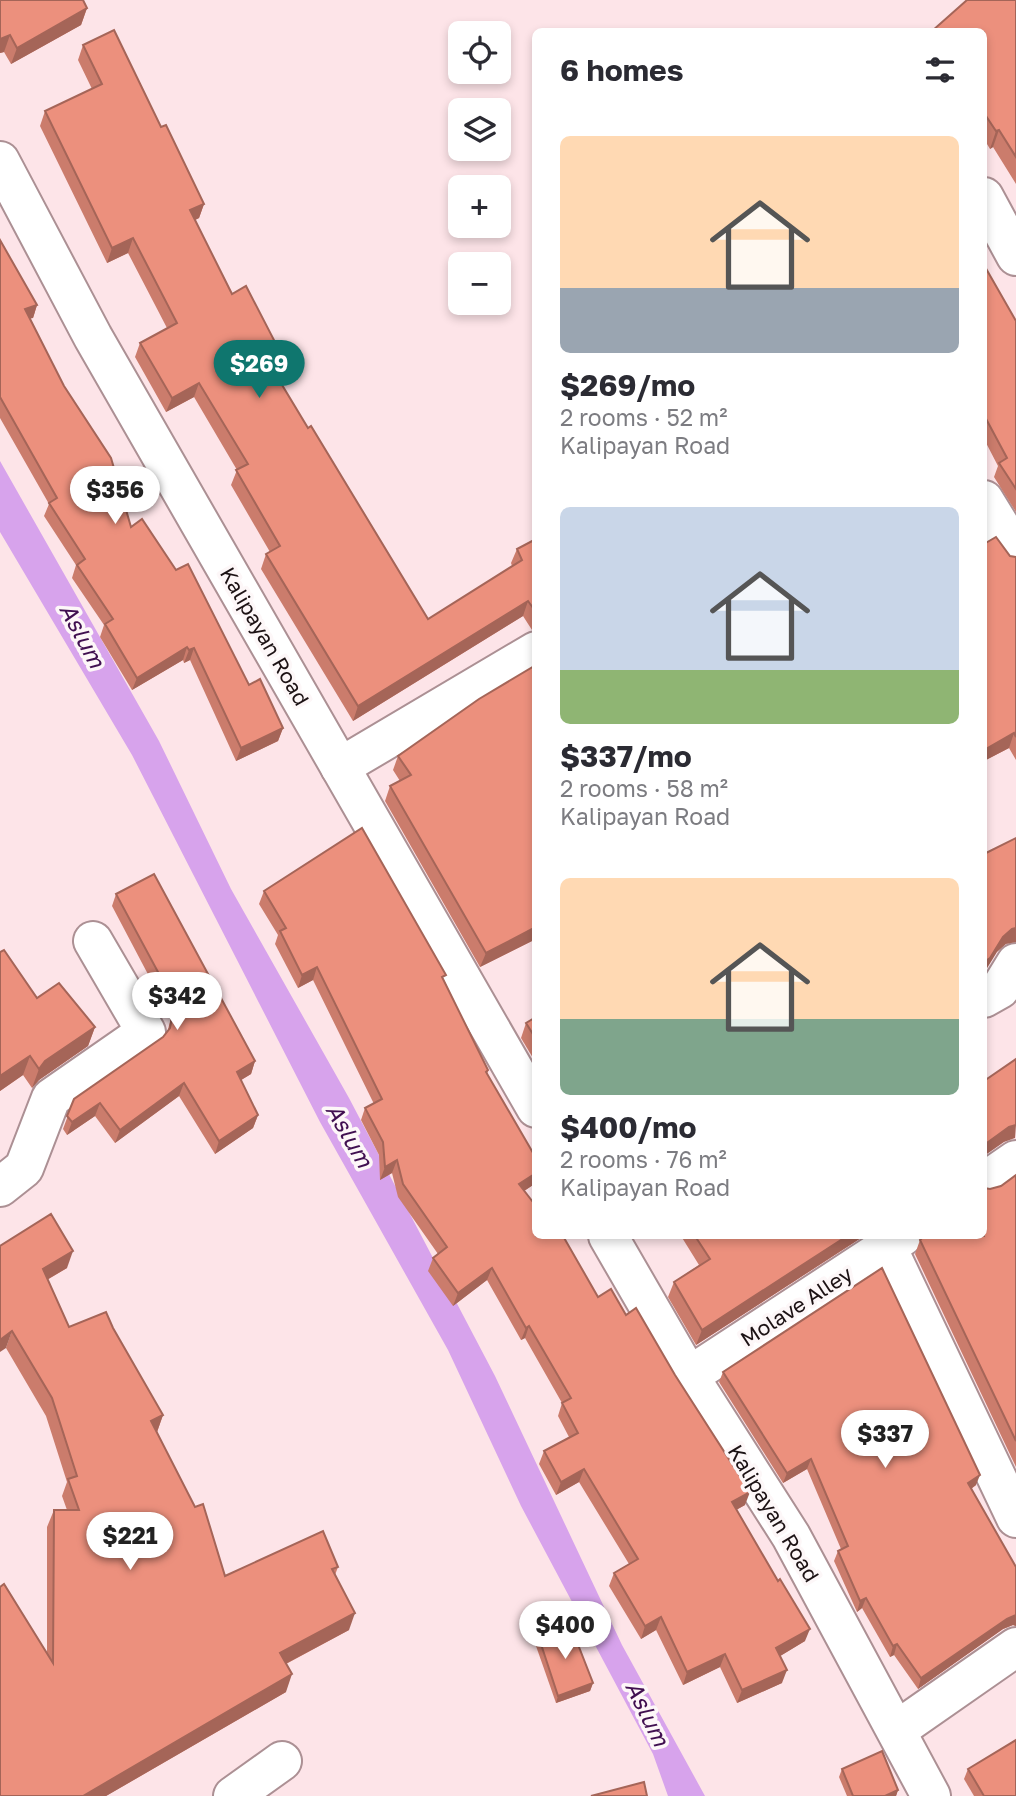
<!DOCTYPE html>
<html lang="en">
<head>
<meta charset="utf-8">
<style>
	body { margin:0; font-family:"Golos Text",sans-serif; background:#f7f7f7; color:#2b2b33; height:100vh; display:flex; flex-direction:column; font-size:26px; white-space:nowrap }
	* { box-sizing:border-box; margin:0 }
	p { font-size:23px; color:#7c7c81 }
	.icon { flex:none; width:38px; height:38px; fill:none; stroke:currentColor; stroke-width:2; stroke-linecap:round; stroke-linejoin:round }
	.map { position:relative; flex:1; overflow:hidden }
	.details { position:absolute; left:532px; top:28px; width:455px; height:1211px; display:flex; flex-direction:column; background:#fff; border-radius:10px; box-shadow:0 4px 10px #0003 }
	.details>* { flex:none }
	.tools { position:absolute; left:448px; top:21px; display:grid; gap:14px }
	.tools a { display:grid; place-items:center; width:63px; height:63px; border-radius:10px; background:#fff; box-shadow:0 4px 10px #0003; font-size:35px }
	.price { position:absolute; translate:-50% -60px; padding:0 16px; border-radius:24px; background:#fff; color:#222; font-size:23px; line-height:46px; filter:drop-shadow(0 2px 4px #0008) }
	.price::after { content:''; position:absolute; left:50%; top:42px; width:21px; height:16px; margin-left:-10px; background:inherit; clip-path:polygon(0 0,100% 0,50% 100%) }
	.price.on { background:#0f766e; color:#fff }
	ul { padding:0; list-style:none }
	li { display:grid; align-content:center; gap:14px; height:371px; padding:0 28px }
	li span { display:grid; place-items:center; height:217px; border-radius:10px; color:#555 }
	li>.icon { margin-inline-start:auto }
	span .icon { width:126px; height:126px; fill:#fffc; stroke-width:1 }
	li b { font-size:30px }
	h2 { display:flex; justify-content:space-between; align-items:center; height:84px; padding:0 28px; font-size:30px }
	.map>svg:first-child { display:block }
	.water { fill:#d7a3ec }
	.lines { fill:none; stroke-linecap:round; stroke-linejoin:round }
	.minor-casing { stroke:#ac9094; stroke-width:42 }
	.minor { stroke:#fff; stroke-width:38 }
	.wall { fill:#cb7c6c }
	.shaded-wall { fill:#a56558 }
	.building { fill:#ec907d; stroke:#a56558; stroke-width:2 }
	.labels { text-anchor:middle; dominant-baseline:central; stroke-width:7; stroke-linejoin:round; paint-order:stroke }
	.street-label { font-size:21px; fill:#1c1214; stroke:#fdf7f8 }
	.water-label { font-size:23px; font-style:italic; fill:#400f50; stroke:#fdf7f8 }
</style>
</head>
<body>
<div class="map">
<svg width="1016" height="1796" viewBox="0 0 1016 1796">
	<rect width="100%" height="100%" fill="#fde4e8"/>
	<path class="water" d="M0,461l159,280 72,148 118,209 146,278 127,269 83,151h-37l-15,-42 -132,-248 -73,-156 -128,-228 -188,-367 -132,-223z"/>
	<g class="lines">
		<defs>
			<g id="minor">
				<path d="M0,161l93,176 443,771"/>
				<path d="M984,197l32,59"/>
				<path d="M984,500l32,52"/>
				<path d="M340,767l196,-116"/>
				<path d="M984,998l16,-9 16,-26"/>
				<path d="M984,1182l32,-22"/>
				<path d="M0,1187l24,-19 27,-70 95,-66 -53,-91"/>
				<path d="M608,1236l81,140 102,160 140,260"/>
				<path d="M887,1247l129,271"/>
				<path d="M689,1376l214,-140"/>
				<path d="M897,1730l119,-83"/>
				<path d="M233,1796l49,-35"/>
			</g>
		</defs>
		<use href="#minor" class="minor-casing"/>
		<use href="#minor" class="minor"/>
	</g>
	<g class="wall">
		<path d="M0,0l87,8 -6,17 -70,39 -7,-12 -4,1z"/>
		<path d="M1016,0v184l-23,-37 -3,2 -6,-10v-107z"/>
		<path d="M83,45l78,82 43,77 -5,14 -4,2 37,74 38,63 -4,2 42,69 120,191 84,-53 -1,-3 6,-14 19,-10v91h-4l-9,-14 -170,105 -92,-152 5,-15 4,-2 -39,-67 6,-15 -43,-73 -28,15 -31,-55 5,-14 27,-15 -39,-75 -21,10 -67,-137 5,-15 47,-22 -14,-29z"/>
		<path d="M0,240l37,65 -4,13h-3l101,209 118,158 34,43 -5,13 -42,20 -46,-101 -6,3 -1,-3 -51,30 -32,-53 4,-12 -32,-47 4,-13 -32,-49 5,-12 -49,-86z"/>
		<path d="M984,265l32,56v191l-22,-35 4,-11 -14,-27z"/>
		<path d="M984,544l26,12 6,1v203l-7,-12 -25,13z"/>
		<path d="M536,665v274l-56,28 -95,-166 5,-15 10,-5 -7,-11 5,-14z"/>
		<path d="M264,891l180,89 44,90 -1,5 49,83v25l-12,8 74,106 28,18 119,190 -9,5 69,131 -25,15 2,27 -45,20 -17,-36 -37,18 -27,-55 -15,9 -32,-53 5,-13 15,-9 -50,-82 -23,13 -17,-31 5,-13 25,-14 -11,-21 4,-13 -37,-65 -4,2 -34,-60 -34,26 -25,-35 5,-13 5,-4 -40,-57 -6,-24 -12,7 -1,-25 -18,-35 4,-12 9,-4 -61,-124 -15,8 -23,-44 3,-9 -19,-31z"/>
		<path d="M116,894l139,167 -4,13 -10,6 17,35 -5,13 -38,26 -36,-58 -64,47 -20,-27 -28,19 -4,-6 11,-30 89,-62 4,-4 4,-15 -59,-112z"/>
		<path d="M0,952l37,46 58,29 -7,19 -49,34 -7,8 -9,-13 -23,16z"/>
		<path d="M536,1017v46l-15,-25 5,-15z"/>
		<path d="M1016,1175v292l-101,-213 5,-14 70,-51 11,-3z"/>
		<path d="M51,1214l16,54 -20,12 22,47 44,1 50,87 -6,17 68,144 113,-9 -3,8 14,55 -63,34v28l-180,104h-106l47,-143v-126l7,-17h13l-5,-14 5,-14 -21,-66 -40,-68z"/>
		<path d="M681,1236h183l-168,109 -28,-48 6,-15 25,-17z"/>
		<path d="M723,1372l253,113 -5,4 45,78v59l-3,-1 -10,4 -85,60 -24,-34 -4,2 -28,-49 -5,4 -23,-51 4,-10 3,-2 -34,-80 -24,14 -64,-101z"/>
		<path d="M539,1638l54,45 -3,8 -34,12 -20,-57z"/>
		<path d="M842,1769l56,21 -2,6h-49l-8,-19z"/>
		<path d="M968,1769l48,27h-42l-10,-17z"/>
	</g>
	<g class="shaded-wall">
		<path d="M87,8l-6,17 -70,39 6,-16z"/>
		<path d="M10,35l-6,17 -4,1v-14z"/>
		<path d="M999,130l-6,17 -3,2 6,-18z"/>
		<path d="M204,204l-5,14 -14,7 5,-15z"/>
		<path d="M133,238l-5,15 -21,10 5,-15z"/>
		<path d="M37,305l-4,13 -13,3 5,-12z"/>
		<path d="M275,342l-5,15 -14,7 5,-14z"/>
		<path d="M199,383l-5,14 -28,15 6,-14z"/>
		<path d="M528,601l-5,15 -170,105 5,-15z"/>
		<path d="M187,647l-4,13 -51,30 5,-12z"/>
		<path d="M194,648l-4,12 -6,3 5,-13z"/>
		<path d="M283,728l-5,13 -42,20 5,-13z"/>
		<path d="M1014,733l-5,15 -25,13v-11z"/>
		<path d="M536,927v12l-56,28 6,-14z"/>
		<path d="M1016,928v14l-10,2 -9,8 -13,21v-11l19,-25 9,-8z"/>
		<path d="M317,967l-4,13 -15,8 4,-13z"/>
		<path d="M95,1027l-7,19 -49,34 -7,8 7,-19 6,-8z"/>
		<path d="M30,1056l-7,19 -23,16v-15z"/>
		<path d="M255,1061l-4,13 -18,11 4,-13z"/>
		<path d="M184,1083l-5,13 -64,47 5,-13z"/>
		<path d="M100,1103l-5,13 -28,19 5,-13z"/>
		<path d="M258,1115l-5,13 -38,26 4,-13z"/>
		<path d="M1016,1125l-1,13 -11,4 -20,14v-11l25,-18z"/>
		<path d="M397,1160l-5,13 -12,7 5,-13z"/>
		<path d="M536,1173v10l-21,14 4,-13z"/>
		<path d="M847,1236h17l-168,109 6,-15z"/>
		<path d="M73,1251l-6,17 -31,18 7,-17z"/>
		<path d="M492,1268l-5,12 -34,26 5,-13z"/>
		<path d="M529,1326l-4,12 -4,2 5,-12z"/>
		<path d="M12,1331l-6,17 -6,4v-12z"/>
		<path d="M163,1415l-6,17 -6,-11z"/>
		<path d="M811,1459l-4,10 -24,14 4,-10z"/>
		<path d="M584,1469l-5,13 -23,13 5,-13z"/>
		<path d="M980,1475l-4,10 -12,9 4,-11z"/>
		<path d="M750,1492l-5,13 -18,10 5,-13z"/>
		<path d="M866,1598l-4,10 -5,4 3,-11z"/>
		<path d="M355,1613l-6,17 -75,40 6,-17z"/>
		<path d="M1016,1615v11l-3,-1 -10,4 -85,60 3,-11 86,-59z"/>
		<path d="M661,1617l-5,13 -15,9 4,-13z"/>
		<path d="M810,1629l-5,12 -33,20 4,-13z"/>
		<path d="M897,1644l-3,11 -4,2 3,-11z"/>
		<path d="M725,1654l-5,13 -37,18 4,-13z"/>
		<path d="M787,1670l-5,13 -45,20 5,-13z"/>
		<path d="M292,1674l-6,18 -180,104h-23z"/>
		<path d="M593,1683l-3,8 -34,12 2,-7z"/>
		<path d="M898,1790l-2,6h-11z"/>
	</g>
	<g class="building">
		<path d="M0,0h83l4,8 -70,40 -7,-13 -10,4z"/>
		<path d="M967,0h49v157l-17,-27 -3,1 -12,-18v-81l-52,-1z"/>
		<path d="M114,30l47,97 5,-2 38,79 -14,6 42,84 14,-8 29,56 -14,8 47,78 3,-2 117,193 94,-59 -5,-11 19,-10v73l-8,-11 -170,105 -92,-152 14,-8 -44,-76 12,-6 -49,-81 -27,15 -32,-55 37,-20 -44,-85 -21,10 -67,-137 57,-27 -19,-39z"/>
		<path d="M0,240l37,65 -12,4 39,77 47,72 20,69 11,-8 34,51 12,-6 61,121 11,-6 23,49 -42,20 -47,-100 -5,2 -2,-3 -50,31 -32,-54 8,-5 -36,-54 8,-6 -36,-56 8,-5 -57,-101z"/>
		<path d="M984,265l32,56v168l-17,-26 8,-5 -23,-43z"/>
		<path d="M996,537l14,19 6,1v180l-2,-4 -30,17v-206z"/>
		<path d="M536,665v262l-50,26 -96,-167 21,-11 -13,-19 81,-57z"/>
		<path d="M362,828l84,147 -4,2 46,93 -2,2 50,86v15l-17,11 17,22v30h27l35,61 13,-8 15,26 10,-7 39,67 75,117 -18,10 46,79 2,-2 30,50 -34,19 11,22 -45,20 -17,-36 -38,18 -26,-55 -16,9 -31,-53 24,-14 -54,-90 -23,13 -17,-31 34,-18 -16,-30 9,-5 -42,-72 -3,2 -34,-60 -34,25 -25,-35 14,-11 -44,-63 -6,-24 -12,7 -2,-25 -18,-34 17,-9 -65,-132 -15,8 -22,-44 6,-3 -22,-37z"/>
		<path d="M1016,838v90l-4,1 -9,8 -13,21 -6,4v-114l2,5z"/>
		<path d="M154,874l101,187 -18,11 21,43 -39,26 -35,-58 -64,47 -20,-27 -28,19 -5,-6 7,-17 89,-62 7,-9 2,-11 7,-6 -63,-117z"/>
		<path d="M4,950l33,48 22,-15 36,44 -50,34 -6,8 -9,-13 -30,20v-124z"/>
		<path d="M536,1017v22l-10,-16z"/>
		<path d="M1016,1059v66l-7,2 -25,18v-64z"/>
		<path d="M1016,1175v266l-96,-201 4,-4h60v-48l6,1 11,-3z"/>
		<path d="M51,1214l22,37 -30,18 26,58 37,-15 7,16 50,87 -12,6 44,86 8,-3 22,72 98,-45 15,36 -6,2 23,44 -75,40 12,21 -209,122h-83v-209l4,-3 49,79 1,-153h25l-11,-31 9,-3 -25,-78 -40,-67 -12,9v-94z"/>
		<path d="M695,1236h152l-145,94 -28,-48 36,-23z"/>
		<path d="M882,1268l98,207 -12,8 48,84v48l-9,4 -86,59 -24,-34 -4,2 -27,-48 -6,3 -22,-50 10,-5 -37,-87 -24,14 -64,-101z"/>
		<path d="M570,1624l23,59 -35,13 -19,-58z"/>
		<path d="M1016,1740v56h-32l-16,-27z"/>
		<path d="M882,1751l16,39 -13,6h-32l-11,-27z"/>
		<path d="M644,1782l3,14h-56z"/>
	</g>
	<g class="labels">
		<g class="street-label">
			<text transform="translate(265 636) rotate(60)">Kalipayan Road</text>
			<text transform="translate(796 1306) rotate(-33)">Molave Alley</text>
			<text transform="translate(774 1513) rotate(59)">Kalipayan Road</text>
		</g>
		<g class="water-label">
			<text transform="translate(83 635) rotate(62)">Aslum</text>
			<text transform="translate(350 1135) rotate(60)">Aslum</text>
			<text transform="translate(648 1713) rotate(64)">Aslum</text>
		</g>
	</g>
</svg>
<div class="tools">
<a><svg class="icon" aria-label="locate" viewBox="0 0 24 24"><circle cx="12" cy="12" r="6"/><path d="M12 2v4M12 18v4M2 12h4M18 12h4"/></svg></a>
<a><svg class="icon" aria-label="layers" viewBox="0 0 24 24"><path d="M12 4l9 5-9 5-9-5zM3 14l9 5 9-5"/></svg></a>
<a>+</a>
<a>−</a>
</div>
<b class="price on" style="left:259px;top:400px">$269</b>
<b class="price" style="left:115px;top:526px">$356</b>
<b class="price" style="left:177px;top:1032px">$342</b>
<b class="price" style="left:885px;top:1470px">$337</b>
<b class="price" style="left:130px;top:1572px">$221</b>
<b class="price" style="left:565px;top:1661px">$400</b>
<section class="details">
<h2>6 homes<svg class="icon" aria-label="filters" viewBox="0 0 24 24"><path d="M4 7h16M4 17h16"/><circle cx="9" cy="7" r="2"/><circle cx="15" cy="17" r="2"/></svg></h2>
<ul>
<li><span style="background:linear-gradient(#ffd9b3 70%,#9aa5b1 0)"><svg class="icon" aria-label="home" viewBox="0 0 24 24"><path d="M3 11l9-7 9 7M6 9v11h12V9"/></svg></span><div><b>$269/mo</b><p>2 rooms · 52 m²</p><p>Kalipayan Road</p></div></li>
<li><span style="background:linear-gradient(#c9d6e8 75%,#8fb573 0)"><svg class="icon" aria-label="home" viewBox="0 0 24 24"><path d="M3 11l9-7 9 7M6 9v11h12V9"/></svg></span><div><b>$337/mo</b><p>2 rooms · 58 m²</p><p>Kalipayan Road</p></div></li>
<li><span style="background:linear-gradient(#ffd9b3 65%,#7fa58c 0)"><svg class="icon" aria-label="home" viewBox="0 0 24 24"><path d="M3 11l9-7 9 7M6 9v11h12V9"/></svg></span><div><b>$400/mo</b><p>2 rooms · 76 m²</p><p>Kalipayan Road</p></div></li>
</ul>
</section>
</div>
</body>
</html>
